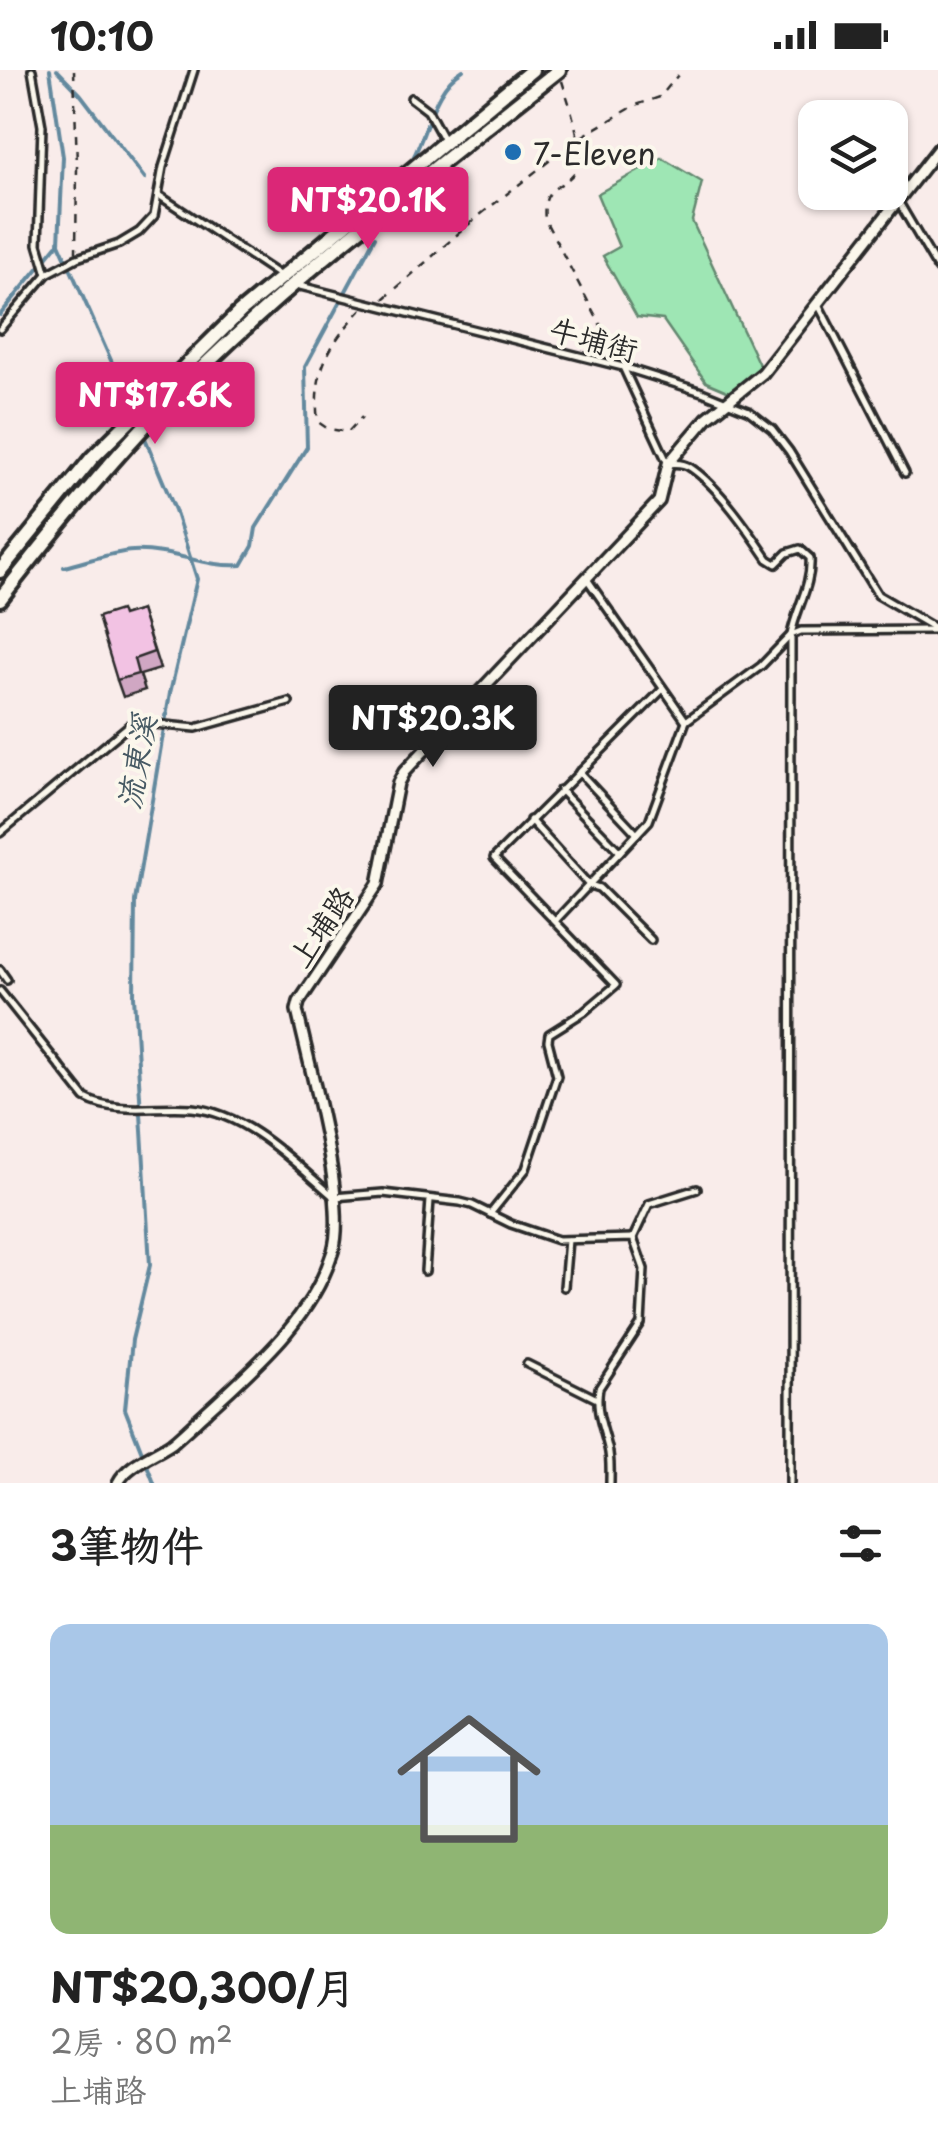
<!DOCTYPE html>
<html lang="zh-TW">
<head>
<meta charset="utf-8">
<style>
	body { margin:0; font-family:"Playpen Sans","LXGW WenKai TC",sans-serif; background:#f6f6f6; color:#222; height:100vh; display:flex; flex-direction:column; font-size:38px; white-space:nowrap }
	* { box-sizing:border-box; margin:0 }
	p { font-size:32px; color:#767676 }
	.icon { flex:none; width:55px; height:55px; fill:none; stroke:currentColor; stroke-width:2; stroke-linecap:round; stroke-linejoin:round }
	.map { position:relative; height:1413px; overflow:hidden }
	.details { display:flex; flex-direction:column; background:#fff; flex:1 }
	.details>* { flex:none }
	.tools { position:absolute; left:798px; top:30px; display:grid; gap:20px }
	.tools a { display:grid; place-items:center; width:110px; height:110px; border-radius:20px; background:#fff; box-shadow:0 2px 8px #0004; font-size:50px }
	.price { position:absolute; translate:-50% -85px; padding:0 22px; border-radius:10px; background:#db2777; color:#fff; font-size:32px; line-height:65px; filter:drop-shadow(0 2px 5px #0008) }
	.price::after { content:''; position:absolute; left:50%; top:60px; width:30px; height:22px; margin-left:-15px; background:inherit; clip-path:polygon(0 0,100% 0,50% 100%) }
	.price.on { background:#222; color:#fff }
	ul { padding:0; list-style:none }
	li { display:grid; align-content:center; gap:20px; height:530px; padding:0 50px }
	li+li { border-top:2px solid #e0e0e0 }
	li span { display:grid; place-items:center; height:310px; border-radius:20px; color:#555 }
	li>.icon { margin-inline-start:auto }
	span .icon { width:180px; height:180px; fill:#fffc; stroke-width:1 }
	li b { font-size:42px }
	h2 { display:flex; justify-content:space-between; align-items:center; height:120px; padding:0 50px; font-size:42px }
	.status { display:flex; justify-content:space-between; align-items:center; height:70px; padding:0 50px; background:#fff; direction:ltr }
	.status svg { height:28px; fill:currentColor }
	.map>svg:first-child { display:block }
	.green { fill:#9ee6b4; stroke:#648870; stroke-width:2.5 }
	.lines { fill:none; stroke-linecap:round; stroke-linejoin:round }
	.stream { stroke:#63899e; stroke-width:4 }
	.service-casing { stroke:#2b2b2b; stroke-width:12 }
	.minor-casing { stroke:#2b2b2b; stroke-width:16 }
	.secondary-casing { stroke:#2b2b2b; stroke-width:20 }
	.path { stroke:#2b2b2b; stroke-width:2.5; stroke-dasharray:8 8; stroke-linecap:butt }
	.service { stroke:#fbf7ec; stroke-width:5 }
	.minor { stroke:#fbf7ec; stroke-width:9 }
	.secondary { stroke:#fbf7ec; stroke-width:12 }
	.wall { fill:#d0a7c3; stroke:#2b2b2b; stroke-width:2.5 }
	.building { fill:#f2c2e3; stroke:#2b2b2b; stroke-width:2.5 }
	.poi-dot { fill:#1f6fb2; stroke:#fbf7ec; stroke-width:4 }
	.labels { text-anchor:middle; dominant-baseline:central; stroke-width:8; stroke-linejoin:round; paint-order:stroke }
	.poi-label { font-size:30px; fill:#2b2b2b; stroke:#fbf7ec; text-anchor:start }
	.street-label { font-size:30px; fill:#2b2b2b; stroke:#fbf7ec }
	.water-label { font-size:32px; font-style:italic; fill:#475a64; stroke:#fbf7ec }
</style>
</head>
<body>
<div class="status"><b>10:10</b><svg viewBox="0 0 49 12"><path d="M0 12V9h3v3zM5 12V6h3v6zM10 12V3h3v9zM15 12V0h3v12zM26 1h20v11H26zM47 4h2v5h-2z"/></svg></div>
<div class="map">
<svg width="938" height="1413" viewBox="0 0 938 1413">
	<rect width="100%" height="100%" fill="#f9ecea"/>
	<filter id="ink" filterUnits="userSpaceOnUse"><feTurbulence type="fractalNoise" baseFrequency=".01" numOctaves="2"/><feDisplacementMap in="SourceGraphic" scale="20" xChannelSelector="R" yChannelSelector="G"/><feConvolveMatrix kernelMatrix="1 2 1 2 8 2 1 2 1" color-interpolation-filters="sRGB"/></filter>
	<g filter="url(#ink)">
		<path class="green" d="M662,88l40,24 -10,39 68,146 -26,27 -28,-12 -43,-62 -26,-3 -34,-61 16,-9 -22,-53z"/>
		<g class="lines">
			<g class="stream">
				<path d="M50,0l13,87 -4,86 74,167"/>
				<path d="M57,0l24,25 64,84"/>
				<path d="M413,88c16,-30 20,-70 50,-88"/>
				<path d="M0,245l57,-70"/>
				<path d="M137,349l38,91 22,69 -27,114 -35,208 -1,95 16,269 -18,75 -7,69 29,74"/>
				<path d="M64,497c22,-5 47,-15 69,-16 38,-2 72,17 109,14l11,-19 3,-18 51,-81 -2,-80 70,-130"/>
			</g>
			<defs>
				<g id="service">
					<path d="M32,0l10,56 -4,118 9,30"/>
					<path d="M411,28l17,13 17,31"/>
					<path d="M160,126l122,81"/>
					<path d="M898,131l40,68"/>
					<path d="M296,215l327,82 79,25 47,19 23,18 17,22 89,144 60,35"/>
					<path d="M818,234l87,169"/>
					<path d="M0,259l47,-55 30,-16 42,-14 20,-12 15,-16 9,-49 31,-97"/>
					<path d="M623,297l45,97c8,-1 16,-1 23,4 28,19 58,63 77,91l8,5 11,-11 13,-4 10,9c2,27 -14,50 -19,77l-1,848"/>
					<path d="M587,509l99,142"/>
					<path d="M579,702l58,62"/>
					<path d="M560,720l60,62"/>
					<path d="M530,750l59,65 10,3 52,52"/>
					<path d="M0,763l133,-111 63,6 93,-26"/>
					<path d="M556,850l93,-99 37,-100 75,-55 30,-31 10,-4 134,-1"/>
					<path d="M0,900l7,10"/>
					<path d="M0,921l85,107c31,17 72,7 107,10 55,5 101,54 142,89l49,-4 77,9 12,3 39,19 47,16 75,-2 11,31 -3,55 -42,64c-4,23 4,38 9,60 3,11 2,23 2,35"/>
					<path d="M490,1144l36,-45 31,-93 -9,-35 1,-7 35,-22 32,-27 -122,-127 168,-168"/>
					<path d="M633,1168l16,-34 48,-15"/>
					<path d="M425,1201l5,-71"/>
					<path d="M564,1217l4,-47"/>
					<path d="M527,1294l70,35"/>
				</g>
				<path id="minor" d="M118,1413c9,-19 37,-28 54,-40 12,-10 23,-21 34,-31 50,-46 106,-93 127,-161 15,-48 -24,-186 -36,-241l2,-8 79,-118 20,-101 6,-11 255,-271 9,-37 39,-46 56,-45 175,-224"/>
				<g id="secondary">
					<path d="M0,501l92,-113 148,-146 292,-242"/>
					<path d="M0,529c50,-64 100,-126 156,-185 122,-127 266,-235 403,-344"/>
				</g>
			</defs>
			<use href="#service" class="service-casing"/>
			<use href="#minor" class="minor-casing"/>
			<use href="#secondary" class="secondary-casing"/>
			<g class="path">
				<path d="M74,0l3,96 -1,86"/>
				<path d="M562,11c5,16 25,73 15,88 -14,22 -36,14 -32,51l73,138"/>
				<path d="M384,229l92,-81 100,-78 60,-35 24,-8 18,-22"/>
				<path d="M362,239c-33,35 -50,63 -44,113l10,7 20,3 14,-15"/>
			</g>
			<use href="#service" class="service"/>
			<use href="#minor" class="minor"/>
			<use href="#secondary" class="secondary"/>
		</g>
		<path class="wall" d="M141,540l19,59 -20,6 5,15 -22,7 -6,-17 5,-64z"/>
		<path class="building" d="M120,540l2,6 19,-6 13,42 -20,7 4,15 -21,6 -19,-63z"/>
	</g>
	<circle class="poi-dot" cx="513" cy="82" r="10"/>
	<g class="labels">
		<g class="poi-label">
			<text x="533" y="82">7-Eleven</text>
		</g>
		<g class="street-label">
			<text transform="translate(594 268) rotate(15)">牛埔街</text>
			<text transform="translate(320 856) rotate(-56)">上埔路</text>
		</g>
		<g class="water-label">
			<text transform="translate(135 692) rotate(-80)">流東溪</text>
		</g>
	</g>
</svg>
<div class="tools">
<a><svg class="icon" aria-label="layers" viewBox="0 0 24 24"><path d="M12 4l9 5-9 5-9-5zM3 14l9 5 9-5"/></svg></a>
</div>
<b class="price" style="left:368px;top:182px">NT$20.1K</b>
<b class="price" style="left:155px;top:377px">NT$17.6K</b>
<b class="price on" style="left:433px;top:700px">NT$20.3K</b>
</div>
<section class="details">
<h2>3筆物件<svg class="icon" aria-label="filters" viewBox="0 0 24 24"><path d="M4 7h16M4 17h16"/><circle cx="9" cy="7" r="2"/><circle cx="15" cy="17" r="2"/></svg></h2>
<ul>
<li><span style="background:linear-gradient(#a9c7e8 65%,#8fb573 0)"><svg class="icon" aria-label="home" viewBox="0 0 24 24"><path d="M3 11l9-7 9 7M6 9v11h12V9"/></svg></span><div><b>NT$20,300/月</b><p>2房 · 80 m²</p><p>上埔路</p></div></li>
</ul>
</section>
</body>
</html>
